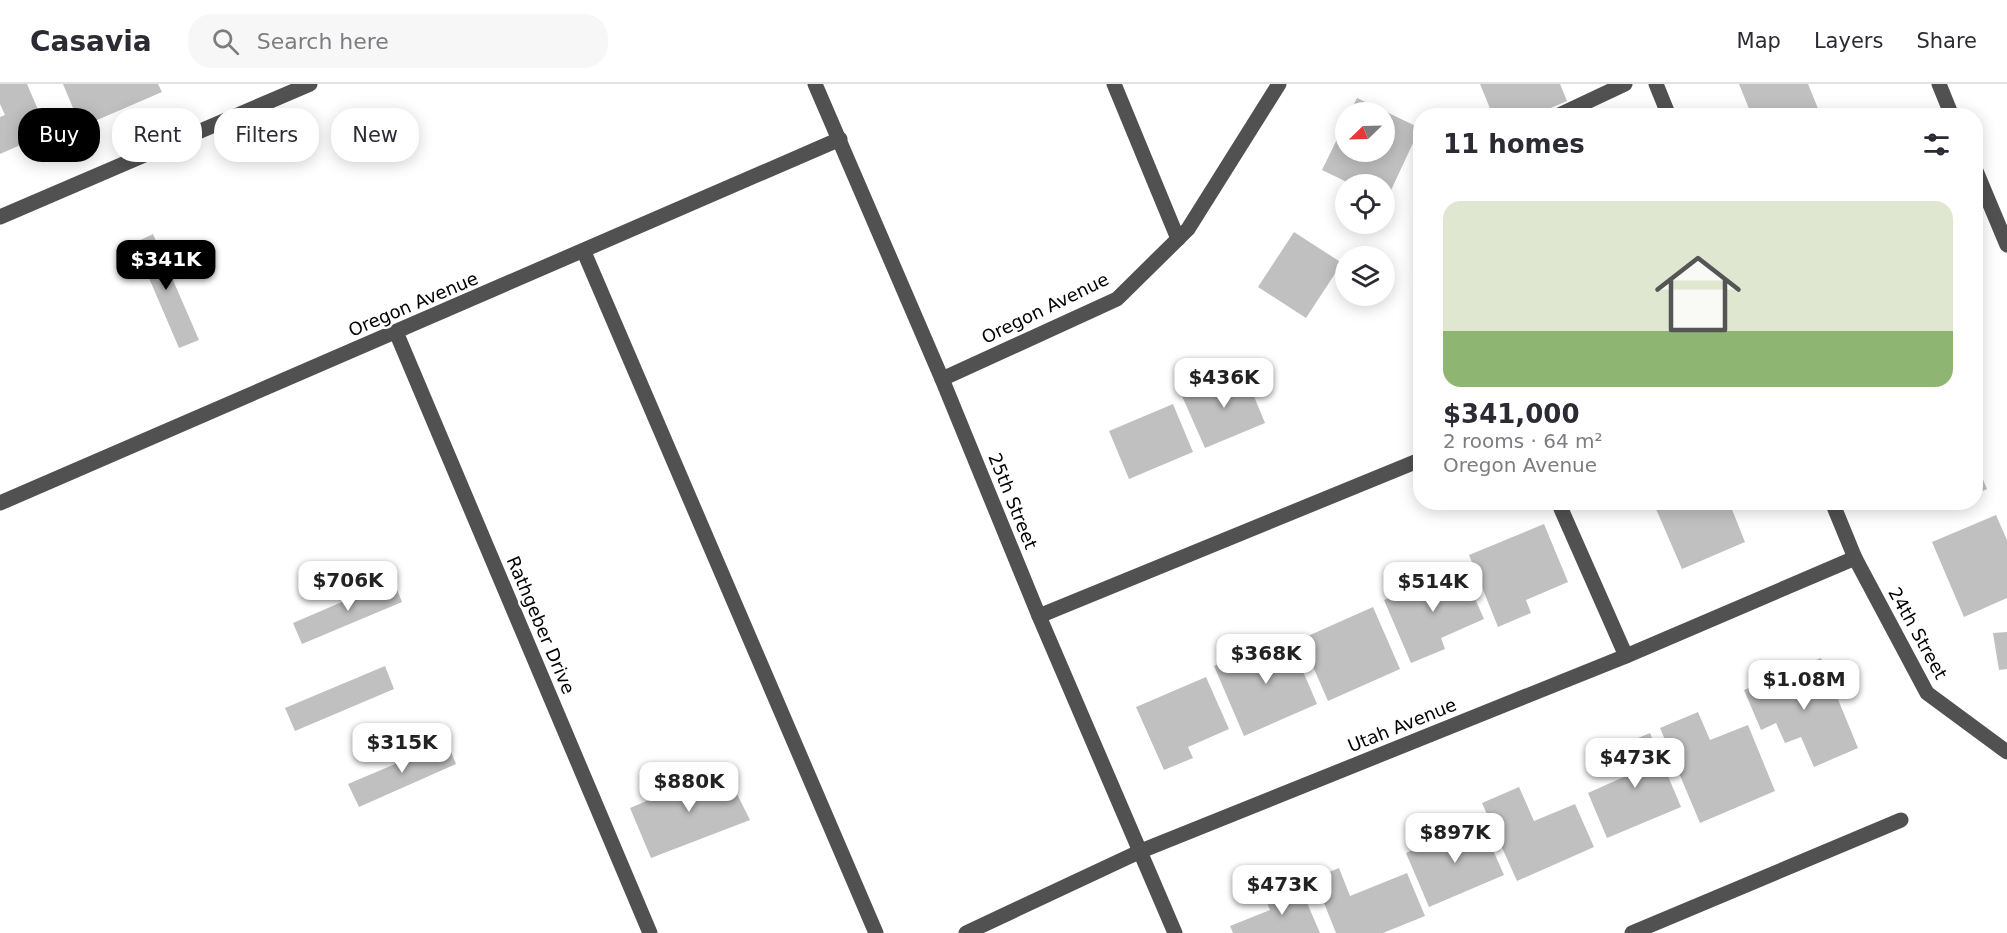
<!DOCTYPE html>
<html lang="en">
<head>
<meta charset="utf-8">
<style>
	body { margin:0; font-family:"DejaVu Sans",sans-serif; background:#f7f7f7; color:#2b2b33; height:100vh; display:flex; flex-direction:column; font-size:22px; white-space:nowrap }
	* { box-sizing:border-box; margin:0 }
	p { font-size:20px; color:#7c7c81 }
	.icon { flex:none; width:33px; height:33px; fill:none; stroke:currentColor; stroke-width:2; stroke-linecap:round; stroke-linejoin:round }
	.map { position:relative; flex:1; overflow:hidden }
	.panel { position:absolute; left:1413px; top:24px; width:570px; height:402px; display:flex; flex-direction:column; background:#fff; border-radius:24px; box-shadow:0 3px 15px #0003 }
	.panel>* { flex:none }
	.hud { position:absolute; left:18px; top:24px; width:570px; height:54px; display:flex; gap:12px }
	.needle { width:39px; rotate:247deg }
	.tools { position:absolute; left:1335px; top:18px; display:grid; gap:12px }
	.tools a { display:grid; place-items:center; width:60px; height:60px; border-radius:50%; background:#fff; box-shadow:0 3px 15px #0003; font-size:30px }
	.price { position:absolute; translate:-50% -51px; padding:0 14px; border-radius:12px; background:#fff; color:#222; font-size:20px; line-height:39px; filter:drop-shadow(0 2px 3px #0008) }
	.price::after { content:''; position:absolute; left:50%; top:36px; width:18px; height:14px; margin-left:-9px; background:inherit; clip-path:polygon(0 0,100% 0,50% 100%) }
	.price.on { background:#000; color:#fff }
	ul { padding:0; list-style:none }
	li { display:grid; align-content:center; gap:12px; height:318px; padding:0 30px }
	li span { display:grid; place-items:center; height:186px; border-radius:18px; color:#555 }
	li>.icon { margin-inline-start:auto }
	span .icon { width:108px; height:108px; fill:#fffc; stroke-width:1 }
	li b { font-size:26px }
	h2 { display:flex; justify-content:space-between; align-items:center; height:72px; padding:0 30px; font-size:26px }
	.chip { padding:0 21px; border-radius:24px; background:#fff; box-shadow:0 3px 15px #0003; font-size:21px; line-height:54px }
	.chip.on { background:#000; color:#fff }
	header { display:flex; align-items:center; gap:36px; box-sizing:border-box; height:84px; padding:0 30px; background:#fff; border-bottom:2px solid #e1e1e2 }
	header strong { font-size:28px }
	nav { display:flex; gap:33px; margin-inline-start:auto; font-size:21px }
	.search { width:420px; height:54px; background:#f7f7f7; display:flex; align-items:center; gap:15px; box-sizing:border-box; padding:0 21px; border-radius:24px; color:#7c7c81; font-size:22px }
	.map>svg:first-child { display:block }
	.building { fill:#c0c0c0 }
	.lines { fill:none; stroke-linecap:round; stroke-linejoin:round }
	.minor { stroke:#515151; stroke-width:15 }
	.labels { text-anchor:middle; dominant-baseline:central; stroke-width:5; stroke-linejoin:round; paint-order:stroke }
	.street-label { font-size:18px; fill:#000; stroke:#fff }
</style>
</head>
<body>
<header>
<strong>Casavia</strong>
<div class="search"><svg class="icon" aria-label="search" viewBox="0 0 24 24"><circle cx="10" cy="10" r="6"/><path d="M15 15l6 6"/></svg>Search here</div>
<nav><a>Map</a><a>Layers</a><a>Share</a></nav>
</header>
<div class="map">
<svg width="2007" height="849" viewBox="0 0 2007 849">
	<rect width="100%" height="100%" fill="#fff"/>
	<g class="building">
		<path d="M0,0h27l21,49 -48,21v-37l5,-2 -5,-11z"/>
		<path d="M63,0h95l4,8 -81,35z"/>
		<path d="M1480,0h80l7,17 -35,15h-39z"/>
		<path d="M1739,0h69l13,32h-69z"/>
		<path d="M1357,14l63,30 -34,73 -2,-17h-33l-29,-14 24,-49v31h38v-40h-34z"/>
		<path d="M1294,148l48,31 -36,55 -48,-31z"/>
		<path d="M153,150l46,106 -20,8 -45,-105z"/>
		<path d="M1243,286l22,53 -60,25 -23,-52z"/>
		<path d="M1173,320l20,48 -64,27 -20,-48z"/>
		<path d="M1976,379l11,26 -11,5z"/>
		<path d="M1653,418h76l16,40 -63,27z"/>
		<path d="M1942,418h14v1l-12,4z"/>
		<path d="M1996,431l11,25v58l-43,19 -32,-75z"/>
		<path d="M1544,440l24,58 -42,18 5,13 -33,14 -29,-72z"/>
		<path d="M1461,483l23,52 -43,19 4,11 -34,14 -27,-63z"/>
		<path d="M393,496l9,22 -100,42 -9,-21z"/>
		<path d="M1373,523l27,62 -72,32 -27,-62z"/>
		<path d="M2007,548v37l-8,1 -6,-37z"/>
		<path d="M1287,550l30,70 -73,32 -30,-70z"/>
		<path d="M1821,574l37,90 -44,19 -13,-30 -16,6 -9,-20 -15,7 -17,-40z"/>
		<path d="M385,582l9,23 -99,42 -10,-23z"/>
		<path d="M1206,593l23,52 -41,18 5,11 -29,12 -28,-63z"/>
		<path d="M1698,628l12,28 38,-15 27,66 -75,32 -40,-95z"/>
		<path d="M1650,649l31,74 -74,31 -19,-45 38,-17 -12,-28z"/>
		<path d="M447,658l9,22 -97,43 -11,-23z"/>
		<path d="M724,684l26,52 -99,38 -21,-50z"/>
		<path d="M1519,703l15,34 41,-17 19,43 -77,34 -35,-78z"/>
		<path d="M1480,737l24,54 -75,32 -23,-54z"/>
		<path d="M1339,784l11,28 57,-23 18,43 -42,17h-47l-22,-55z"/>
		<path d="M1299,800l21,49h-87l-3,-7 40,-16 -5,-12z"/>
	</g>
	<g class="lines">
		<g class="minor">
			<path d="M815,0l127,295 97,237 136,317"/>
			<path d="M1114,0l64,155"/>
			<path d="M1656,0l13,32"/>
			<path d="M1939,0l13,32"/>
			<path d="M1557,32l68,-32"/>
			<path d="M1976,87l31,74"/>
			<path d="M0,133l310,-133"/>
			<path d="M584,168l292,681"/>
			<path d="M396,248l254,601"/>
			<path d="M942,295l175,-80 71,-70 91,-145"/>
			<path d="M1558,418l68,154"/>
			<path d="M1832,418l23,56 72,135 80,59"/>
			<path d="M0,419l840,-364"/>
			<path d="M1039,532l381,-156"/>
			<path d="M966,849l175,-82 485,-195 229,-98"/>
			<path d="M1632,849l269,-113"/>
		</g>
	</g>
	<g class="labels">
		<g class="street-label">
			<text transform="translate(413 220) rotate(-23)">Oregon Avenue</text>
			<text transform="translate(1045 224) rotate(-26)">Oregon Avenue</text>
			<text transform="translate(1013 417) rotate(68)">25th Street</text>
			<text transform="translate(541 541) rotate(67)">Rathgeber Drive</text>
			<text transform="translate(1918 549) rotate(61)">24th Street</text>
			<text transform="translate(1402 641) rotate(-22)">Utah Avenue</text>
		</g>
	</g>
</svg>
<div class="tools">
<a><svg class="needle" viewBox="-14 -14 28 28"><path d="M0-13l5 13h-10z" fill="#e53935"/><path d="M0 13l5-13h-10z" fill="#7c7c81"/></svg></a>
<a><svg class="icon" aria-label="locate" viewBox="0 0 24 24"><circle cx="12" cy="12" r="6"/><path d="M12 2v4M12 18v4M2 12h4M18 12h4"/></svg></a>
<a><svg class="icon" aria-label="layers" viewBox="0 0 24 24"><path d="M12 4l9 5-9 5-9-5zM3 14l9 5 9-5"/></svg></a>
</div>
<b class="price on" style="left:166px;top:207px">$341K</b>
<b class="price" style="left:1224px;top:325px">$436K</b>
<b class="price" style="left:348px;top:528px">$706K</b>
<b class="price" style="left:1433px;top:529px">$514K</b>
<b class="price" style="left:1266px;top:601px">$368K</b>
<b class="price" style="left:1804px;top:627px">$1.08M</b>
<b class="price" style="left:402px;top:690px">$315K</b>
<b class="price" style="left:1635px;top:705px">$473K</b>
<b class="price" style="left:689px;top:729px">$880K</b>
<b class="price" style="left:1455px;top:780px">$897K</b>
<b class="price" style="left:1282px;top:832px">$473K</b>
<div class="hud">
<a class="chip on">Buy</a>
<a class="chip">Rent</a>
<a class="chip">Filters</a>
<a class="chip">New</a>
</div>
<section class="panel">
<h2>11 homes<svg class="icon" aria-label="filters" viewBox="0 0 24 24"><path d="M4 7h16M4 17h16"/><circle cx="9" cy="7" r="2"/><circle cx="15" cy="17" r="2"/></svg></h2>
<ul>
<li><span style="background:linear-gradient(#dfe7d0 70%,#8fb573 0)"><svg class="icon" aria-label="home" viewBox="0 0 24 24"><path d="M3 11l9-7 9 7M6 9v11h12V9"/></svg></span><div><b>$341,000</b><p>2 rooms · 64 m²</p><p>Oregon Avenue</p></div></li>
</ul>
</section>
</div>
</body>
</html>
